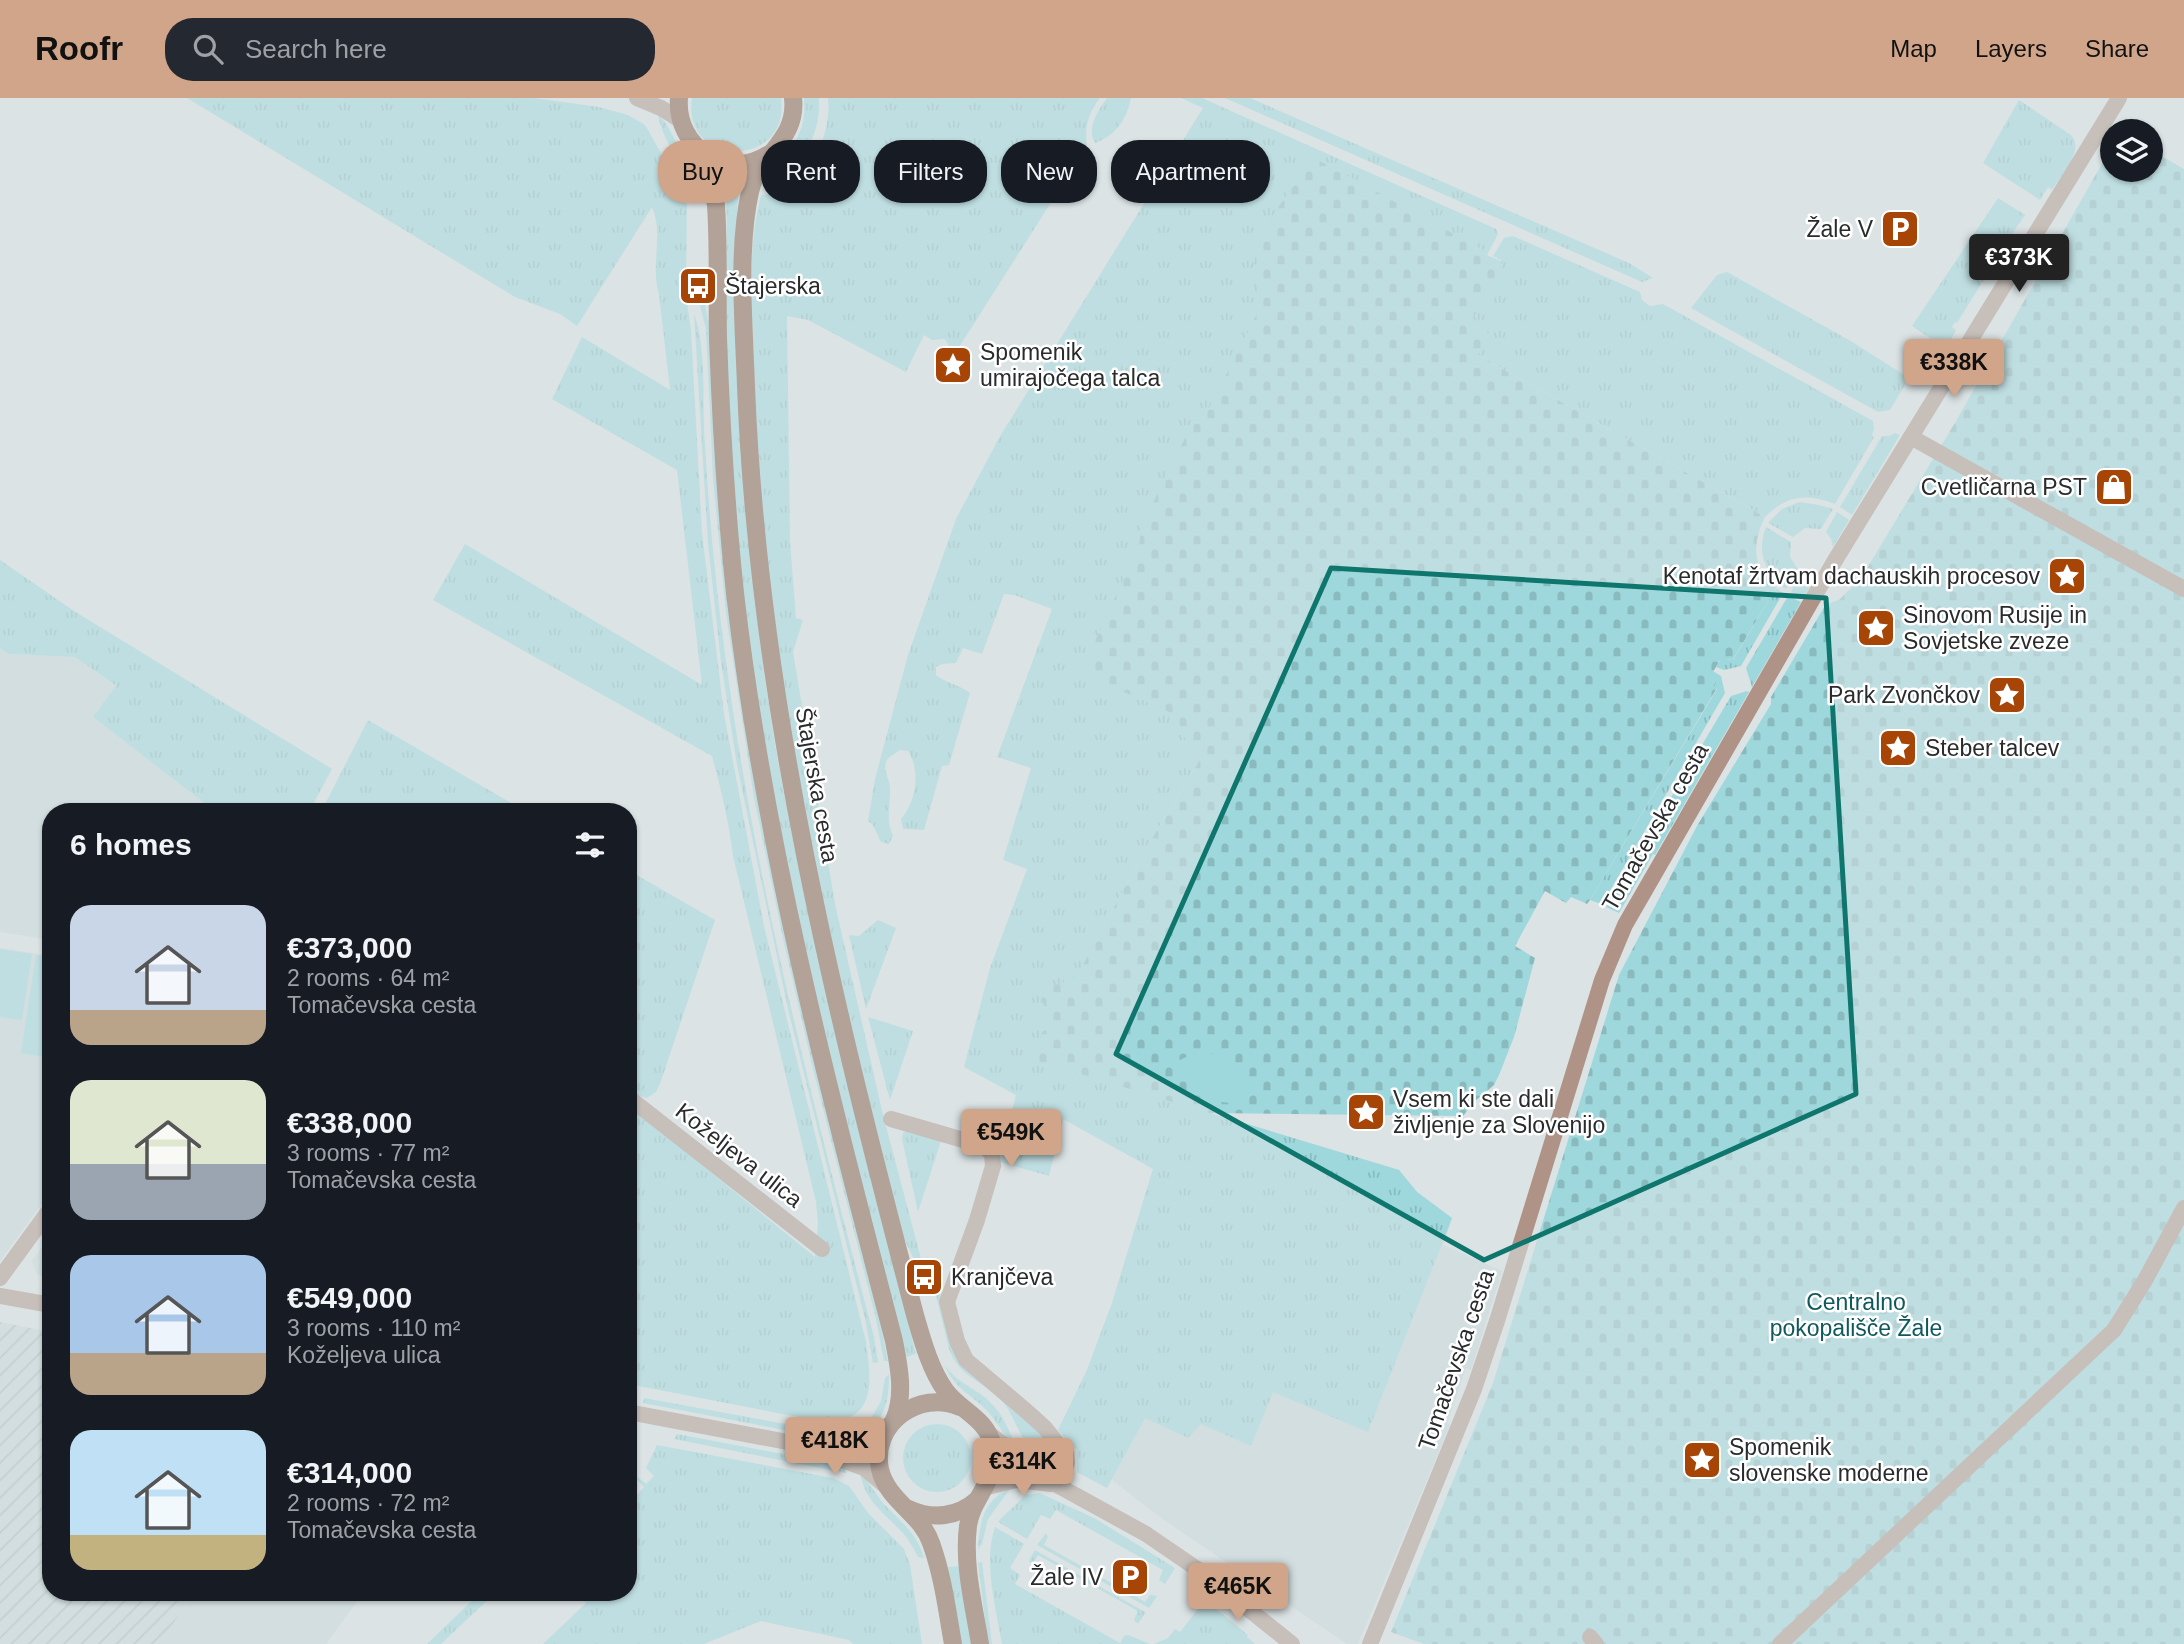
<!DOCTYPE html>
<html lang="en">
<head>
<meta charset="utf-8">
<style>
	body { margin:0; font-family:Helvetica,sans-serif; background:#242831; color:#f1f3f6; height:100vh; display:flex; flex-direction:column; font-size:26px; white-space:nowrap }
	* { box-sizing:border-box; margin:0 }
	p { font-size:23px; color:#9ea1a6 }
	.icon { flex:none; width:38px; height:38px; fill:none; stroke:currentColor; stroke-width:2; stroke-linecap:round; stroke-linejoin:round }
	.map { position:relative; flex:1; overflow:hidden }
	.side { position:absolute; left:42px; top:705px; width:595px; height:798px; display:flex; flex-direction:column; background:#171b24; border-radius:28px; box-shadow:0 2px 5px #0004 }
	.side>* { flex:none }
	.hud { position:absolute; left:658px; top:42px; width:665px; height:63px; display:flex; gap:14px }
	.controls { position:absolute; left:2100px; top:21px; display:grid; gap:14px }
	.controls a { display:grid; place-items:center; width:63px; height:63px; border-radius:50%; background:#171b24; box-shadow:0 2px 5px #0004; font-size:35px }
	.price { position:absolute; translate:-50% -60px; padding:0 16px; border-radius:7px; background:#d0a58a; color:#111; font-size:23px; line-height:46px; filter:drop-shadow(0 2px 4px #0008) }
	.price::after { content:''; position:absolute; left:50%; top:42px; width:21px; height:16px; margin-left:-10px; background:inherit; clip-path:polygon(0 0,100% 0,50% 100%) }
	.price.on { background:#222; color:#fff }
	ul { padding:0; list-style:none }
	li { display:flex; align-items:center; gap:21px; height:175px; padding:0 28px }
	li span { display:grid; place-items:center; flex:none; width:196px; height:140px; border-radius:21px; color:#555 }
	li>.icon { margin-inline-start:auto }
	span .icon { width:84px; height:84px; fill:#fffc; stroke-width:1 }
	li b { font-size:30px }
	h2 { display:flex; justify-content:space-between; align-items:center; height:84px; padding:0 28px; font-size:30px }
	.tag { padding:0 24px; border-radius:28px; background:#171b24; box-shadow:0 2px 5px #0004; font-size:24px; line-height:63px }
	.tag.on { background:#d0a58a; color:#111 }
	header { display:flex; align-items:center; gap:42px; box-sizing:border-box; height:98px; padding:0 35px; background:#d0a58a; color:#111 }
	header strong { font-size:33px }
	nav { display:flex; gap:38px; margin-inline-start:auto; font-size:24px }
	.search { width:490px; height:63px; background:#242831; display:flex; align-items:center; gap:18px; box-sizing:border-box; padding:0 24px; border-radius:28px; color:#9ea1a6; font-size:26px }
	.map>svg:first-child { display:block }
	.built { fill:#c8d8d9 }
	.industrial { fill:url(#industrial-furrows) }
	.grass { fill:url(#grass-tufts) }
	.cemetery { fill:url(#cemetery-stones) }
	.park { fill:#9ed8dd }
	.lines { fill:none; stroke-linecap:round; stroke-linejoin:round }
	.minor { stroke:#af9387; stroke-width:16 }
	.major { stroke:#81523d; stroke-width:18 }
	.marked { fill:none; stroke:#0f766e; stroke-width:5; stroke-linejoin:round }
	.labels { text-anchor:middle; dominant-baseline:central; stroke-width:5; stroke-linejoin:round; paint-order:stroke }
	.poi-label { font-size:23px; fill:#292b2c; stroke:#fff; text-anchor:start }
	.street-label { font-size:23px; fill:#292b2c; stroke:#fff }
	.park-label { font-size:23px; fill:#0f595e; stroke:#fff }
</style>
</head>
<body>
<header>
<strong>Roofr</strong>
<div class="search"><svg class="icon" aria-label="search" viewBox="0 0 24 24"><circle cx="10" cy="10" r="6"/><path d="M15 15l6 6"/></svg>Search here</div>
<nav><a>Map</a><a>Layers</a><a>Share</a></nav>
</header>
<div class="map">
<svg width="2184" height="1546" viewBox="0 0 2184 1546">
	<defs>
		<pattern id="industrial-furrows" width="10" height="10" patternUnits="userSpaceOnUse" patternTransform="scale(1.75)"><rect width="10" height="10" fill="#c8d8d9"/><path d="M-1 1l2-2M0 10L10 0M9 11l2-2" fill="none" stroke="#acbaba"/></pattern>
		<pattern id="grass-tufts" width="24" height="20" patternUnits="userSpaceOnUse" patternTransform="scale(1.75)"><rect width="24" height="20" fill="#9ed8dd"/><path d="M3 7l-1-3M5 7V3M7 7l1-3M15 17l-1-3M17 17v-4M19 17l1-3" fill="none" stroke="#88babe"/></pattern>
		<pattern id="cemetery-stones" width="16" height="16" patternUnits="userSpaceOnUse" patternTransform="scale(1.75)"><rect width="16" height="16" fill="#9ed8dd"/><path d="M2 7V4a2 2 0 0 1 4 0v3zM10 15v-3a2 2 0 0 1 4 0v3z" fill="#88babe"/></pattern>
	</defs>
	<rect width="100%" height="100%" fill="#dbe3e4"/>
	<g class="built">
		<path d="M0,550l9,6 66,3 41,30 -23,30 123,95h-165v128l-51,-8z"/>
		<path d="M0,850l51,8v235l-51,70z"/>
		<path d="M1148,996l251,76 18,22 35,26 -9,27 59,26 -31,99 -5,-2 -14,41 -5,14 3,2 -92,219h-11l-186,-126 -49,-38 -54,-50 29,-60 25,-67 41,-134z"/>
		<path d="M51,1136v43l-14,-2 -5,-14z"/>
		<path d="M193,1495h170l-37,51h-166z"/>
	</g>
	<path class="industrial" d="M0,1224l51,10v260l142,1 -33,51h-160z"/>
	<g class="grass">
		<path d="M187,0h347l65,9 29,8 17,10 19,33 19,26 4,14 -1,97 5,35 11,203 22,181 40,212 102,416c5,38 12,80 -42,80l-196,-38v-279l187,152 3,-35 -2,-20 -83,-346c-4,-34 -12,-67 -21,-100l-279,-156 32,-56 237,141 -25,-215 -125,-71 30,-62 88,53 -11,-96c-9,-28 5,-60 -7,-87l-75,119 -17,-12 -45,-17z"/>
		<path d="M692,0h89c10,71 -100,71 -89,0z"/>
		<path d="M804,0h15c2,40 -19,73 -56,88 18,-36 45,-42 41,-88z"/>
		<path d="M828,0h272c-11,14 -16,29 -13,48l-133,209 -9,-16 -13,1 -8,-5 -18,37 -98,-52 -21,-4 3,225 6,77 7,2 -10,32 42,252 48,211 41,155 -5,1c-5,-14 -13,-26 -18,-40 -26,-92 -46,-185 -67,-278 -42,-186 -73,-375 -79,-566 -2,-63 -10,-130 6,-192 10,0 17,-5 26,-10 29,-20 44,-52 41,-87z"/>
		<path d="M1107,0h24c-4,21 -16,38 -36,45 -9,-14 3,-33 12,-45z"/>
		<path d="M1181,0h21l294,131 2,5 -11,21 -5,-2 -281,505 -59,97 -65,122 71,117 251,76 18,22 35,26 -84,214 -95,-40 -22,54 -50,-22 -13,14 -43,-20 -38,70 -30,-16v-22l-19,-20 29,-60 25,-67 41,-134 -90,-50 -14,57 -50,-14 17,-67 -52,-28 26,-99 37,-99 -24,-9 28,-92 -34,-11 55,-148 -38,-14 -10,-1 -22,60 -19,-6 -7,15 -14,1 -6,3v8c11,9 23,9 34,18l-21,72 -7,1 -18,64 -21,-1 -2,-10c15,-17 20,-49 7,-68l-8,-1c-4,3 -10,6 -13,10 -5,9 2,18 3,27 1,18 -5,32 3,49l-4,8 -8,-2 -8,-17 -5,-4 7,-42 33,-124 48,-136 43,-81 204,-330z"/>
		<path d="M1225,0h25l379,165 24,15 -11,4z"/>
		<path d="M2019,2l52,35c14,16 -10,40 -19,55l-4,-3 -8,13 -57,-37z"/>
		<path d="M658,17c10,8 13,19 20,30 8,12 17,21 21,36 -17,-7 -38,-47 -41,-66z"/>
		<path d="M726,97l12,1c-4,55 0,111 1,166 4,128 15,255 36,382 36,205 90,408 141,610l-10,3c-61,-241 -128,-483 -159,-730 -12,-100 -19,-201 -21,-301 -1,-44 2,-87 0,-131z"/>
		<path d="M1998,100l27,17 -20,29 -7,-3 -9,14 6,5 -3,6 -3,-1 -6,9 3,2 -29,47 -2,-1 -3,5 4,3 -10,19 -34,-23z"/>
		<path d="M1513,138l127,56 2,8 8,6 13,-2 210,117 1,8 -2,6 2,2 -39,67c-27,-11 -49,-9 -70,13l-287,-162 -13,-36 37,-58 -9,-5 11,-18z"/>
		<path d="M1727,174l122,68 60,38 -19,32 -12,2 -187,-104 26,-33z"/>
		<path d="M696,193h6l7,33 16,247 163,790h-4l-8,-42 -64,-254 -28,-122 -30,-145 -28,-184 -13,-136 -7,-149z"/>
		<path d="M694,216c13,32 8,94 11,131 4,72 11,144 21,216 30,228 90,454 148,676l4,25 -5,1 -7,-40 -78,-314 -51,-244 -16,-103 -13,-118z"/>
		<path d="M1895,335l5,2 -48,80 -12,-8 42,-71h7z"/>
		<path d="M1799,404l20,3 14,4 -12,20 -16,-1 -12,9 -25,-14 14,-14z"/>
		<path d="M1837,414l12,8 -16,27 -2,-8 -5,-7z"/>
		<path d="M1766,429l25,15 -1,15 8,12 -12,20c-21,-16 -30,-36 -20,-62z"/>
		<path d="M0,462l74,51 258,158 -23,43h-93l-123,-95 23,-31 -41,-29 -66,-3 -9,-6z"/>
		<path d="M1802,473l11,2 7,-2 -17,27 -12,-6z"/>
		<path d="M1776,490l7,5 -42,73 -17,4 -8,-3 5,-8 12,1z"/>
		<path d="M1788,498l13,6 -49,85 -6,-19z"/>
		<path d="M1713,573l8,5 4,17 -121,208 -3,3 -11,-4 127,-211 -4,-3 2,-3 -7,-4z"/>
		<path d="M1747,593l2,1 -94,163 -2,-1 -34,59 -13,-6 125,-211z"/>
		<path d="M368,622l159,92h-206z"/>
		<path d="M628,772l87,50 -54,161 -5,11 -9,6 -8,-2 -11,-8z"/>
		<path d="M878,822l18,8 -30,81 -17,-74 10,1z"/>
		<path d="M868,919l45,14 -23,69z"/>
		<path d="M908,1032l34,8 -24,74 -16,-73 1,-6z"/>
		<path d="M926,1156l17,48 12,47 82,80 20,26v6c-10,-7 -29,-15 -35,-25 -8,-13 -11,-27 -23,-38 -19,-19 -39,-20 -50,-49z"/>
		<path d="M944,1266c12,17 22,20 38,31 17,13 26,30 33,51 -11,-10 -16,-21 -25,-32 -18,-21 -33,-21 -46,-50z"/>
		<path d="M889,1276c0,26 -3,46 -27,60l19,-33 4,-23z"/>
		<path d="M644,1300l180,33 26,-2 -3,9h-20l-184,-35z"/>
		<circle cx="937" cy="1360" r="34"/>
		<path d="M677,1336l169,32v7l-172,-34z"/>
		<path d="M657,1347l176,33 16,8 19,27 36,36 6,16 12,79h-69l-4,-4 -88,-19 -57,23h-161l43,-41 -2,-2 7,-8 37,-1v-87l3,-3 -3,-6 5,3 11,-12 -8,-8 2,-2 8,7 8,-8 -8,-8z"/>
		<path d="M860,1375c10,9 15,21 24,31 17,18 33,29 40,54l-6,-1c-4,-8 -9,-17 -15,-24 -19,-20 -38,-32 -43,-60z"/>
		<path d="M1010,1391l-22,30 -6,25 -4,5c2,-27 5,-49 32,-60z"/>
		<path d="M1040,1395l56,26 79,49 -10,16 -6,-4 4,-10 -107,-60 -6,9 -9,-4 -14,24 -29,-17c6,-8 24,-21 26,-27z"/>
		<path d="M995,1429l29,17 -14,24 10,7 -5,9 105,59 4,-7 4,-1 22,9h-148c-6,-36 -19,-81 -7,-117z"/>
		<path d="M1046,1435l2,4 -4,8 101,57 5,-7 7,1 -8,12 -112,-63z"/>
		<path d="M1035,1452l110,62h1l-8,12 -4,-4 4,-9 -100,-56 -4,7 -4,1 -1,-3z"/>
		<path d="M982,1464l10,82h-4l-10,-81z"/>
		<path d="M959,1468l13,78h-11l-13,-77z"/>
		<path d="M481,1494l14,1 -54,51h-14z"/>
		<path d="M1205,1502l43,35 -1,2 8,7h-101l14,-6 7,-9 5,3z"/>
	</g>
	<g class="cemetery">
		<path d="M2112,48v24h39v-20l33,19v1475h-760l-33,-12 102,-249 126,-408 78,-149 74,-122v-7l55,-93 13,-4 22,-22 95,-157z"/>
		<path d="M1316,61l167,91 -1,3 21,9 -32,60 18,10 -11,23 287,162c-13,25 -13,54 11,71l-44,73 -3,-2 -3,4 -6,-3 -11,19 6,4 -1,3 3,2 -127,212 -3,4 -16,-7 -5,6 -21,-12 -30,55 20,12 -21,79 -15,38 -5,10 -19,16 -12,15 -255,-3 -176,-54 11,-28 10,-2 -14,-37 38,-16 65,-121 59,-97 -15,-16 -8,-23 -12,-9 -82,-35 1,-12 54,-118 3,-20 52,-105 10,-2 57,-112c-3,-7 -6,-15 -7,-22 -6,-44 35,-94 62,-125z"/>
	</g>
	<g class="park">
		<path d="M0,851l32,5 -10,66 -22,-3z"/>
		<path d="M36,857l15,2v101l-30,-5z"/>
		<path d="M1202,951l45,22 2,12 -6,11 -11,9c-23,0 -45,-17 -57,-38l1,-3z"/>
	</g>
	<g class="lines">
		<g class="minor">
			<path d="M637,0l24,10 19,12"/>
			<path d="M1918,343l266,148"/>
			<path d="M628,999l194,152"/>
			<path d="M891,1021l93,27 8,8 1,12 -16,54 -30,82 10,39 9,19 58,49 21,19 21,26 1,9 -10,22"/>
			<path d="M0,1180l51,-70"/>
			<path d="M0,1198l51,9"/>
			<path d="M628,1314l170,32 66,24 23,19"/>
			<path d="M988,1335l69,52 89,49 60,41 86,69"/>
			<path d="M811,1347l55,-3 8,-3 14,-12"/>
			<path d="M987,1389l29,-7 35,4"/>
			<path d="M1590,1539l6,7"/>
			<path d="M1370,1546l104,-255 23,-68 105,-341 23,-55 209,-363 285,-464"/>
			<path d="M1780,1546l334,-314 30,-48 40,-74"/>
		</g>
		<g class="major">
			<path d="M679,0c-4,49 48,84 90,56"/>
			<path d="M793,0c5,43 -35,56 -43,94 -13,58 -6,134 -4,194 12,316 89,624 169,929 7,24 15,54 30,75 15,21 42,28 48,56 7,33 -21,50 -25,80 -5,39 6,80 12,118"/>
			<path d="M699,52l11,27 6,28c3,44 1,89 2,133 3,85 8,170 17,255 29,253 95,502 159,748 5,25 11,55 0,79"/>
			<path d="M909,1411c23,11 49,8 68,-9"/>
			<path d="M953,1546c-6,-34 -10,-68 -22,-101 -10,-30 -44,-42 -51,-74 -9,-45 39,-80 80,-62"/>
		</g>
	</g>
	<path d="M0 0H2184V1546H0ZM1331,470l495,30 30,496 -372,166 -368,-206z" fill="#dbe3e4" fill-opacity=".55" fill-rule="evenodd"/>
	<path class="marked" d="M1331,470l495,30 30,496 -372,166 -368,-206z"/>
	<defs>
		<symbol id="parking-square" viewBox="-11 -11 22 22"><rect x="-9" y="-9" width="18" height="18" rx="4" fill="#a74507" stroke="#fff"/><path d="M-3.5-5.5H1a3.5 3.5 0 0 1 0 7H-1V5.5H-3.5ZM-1-3.4V-.6H.8a1.4 1.4 0 0 0 0-2.8Z" fill="#fff"/></symbol>
		<symbol id="bus-square" viewBox="-11 -11 22 22"><rect x="-9" y="-9" width="18" height="18" rx="4" fill="#a74507" stroke="#fff"/><path d="M-5-6H5V4H4V6H2V4H-2V6H-4V4H-5ZM-3.5-4V0h7V-4ZM-3.5 1.2v1.5H-2V1.2ZM2 1.2v1.5H3.5V1.2Z" fill="#fff"/></symbol>
		<symbol id="sight-square" viewBox="-11 -11 22 22"><rect x="-9" y="-9" width="18" height="18" rx="4" fill="#a74507" stroke="#fff"/><path d="M0-6L1.8-2.2L6-1.7L2.9 1.2L3.7 5.4L0 3.3L-3.7 5.4L-2.9 1.2L-6-1.7L-1.8-2.2Z" fill="#fff"/></symbol>
		<symbol id="shop-square" viewBox="-11 -11 22 22"><rect x="-9" y="-9" width="18" height="18" rx="4" fill="#a74507" stroke="#fff"/><path d="M-5-2.5h2.3a2.7 3.5 0 0 1 5.4 0H5L5.5 6h-11ZM-1.5-2.5h3a1.5 2.3 0 0 0-3 0Z" fill="#fff"/></symbol>
	</defs>
	<g fill-rule="evenodd">
		<use href="#parking-square" x="1878" y="109" width="44" height="44"/>
		<use href="#bus-square" x="676" y="166" width="44" height="44"/>
		<use href="#sight-square" x="931" y="245" width="44" height="44"/>
		<use href="#shop-square" x="2092" y="367" width="44" height="44"/>
		<use href="#sight-square" x="2045" y="456" width="44" height="44"/>
		<use href="#sight-square" x="1854" y="508" width="44" height="44"/>
		<use href="#sight-square" x="1985" y="575" width="44" height="44"/>
		<use href="#sight-square" x="1876" y="628" width="44" height="44"/>
		<use href="#sight-square" x="1344" y="992" width="44" height="44"/>
		<use href="#bus-square" x="902" y="1157" width="44" height="44"/>
		<use href="#sight-square" x="1680" y="1340" width="44" height="44"/>
		<use href="#parking-square" x="1108" y="1457" width="44" height="44"/>
	</g>
	<g class="labels">
		<g class="poi-label">
			<text x="1873" y="131" text-anchor="end">Žale V</text>
			<text x="725" y="188">Štajerska</text>
			<text x="980" y="254">Spomenik<tspan x="980" dy="26">umirajočega talca</tspan></text>
			<text x="2087" y="389" text-anchor="end">Cvetličarna PST</text>
			<text x="2040" y="478" text-anchor="end">Kenotaf žrtvam dachauskih procesov</text>
			<text x="1903" y="517">Sinovom Rusije in<tspan x="1903" dy="26">Sovjetske zveze</tspan></text>
			<text x="1980" y="597" text-anchor="end">Park Zvončkov</text>
			<text x="1925" y="650">Steber talcev</text>
			<text x="1393" y="1001">Vsem ki ste dali<tspan x="1393" dy="26">življenje za Slovenijo</tspan></text>
			<text x="951" y="1179">Kranjčeva</text>
			<text x="1729" y="1349">Spomenik<tspan x="1729" dy="26">slovenske moderne</tspan></text>
			<text x="1103" y="1479" text-anchor="end">Žale IV</text>
		</g>
		<g class="street-label">
			<text transform="translate(817 687) rotate(80)">Štajerska cesta</text>
			<text transform="translate(1655 729) rotate(-60)">Tomačevska cesta</text>
			<text transform="translate(739 1057) rotate(38)">Koželjeva ulica</text>
			<text transform="translate(1456 1262) rotate(-71)">Tomačevska cesta</text>
		</g>
		<g class="park-label">
			<text x="1856" y="1204">Centralno<tspan x="1856" dy="26">pokopališče Žale</tspan></text>
		</g>
	</g>
</svg>
<div class="controls">
<a><svg class="icon" aria-label="layers" viewBox="0 0 24 24"><path d="M12 4l9 5-9 5-9-5zM3 14l9 5 9-5"/></svg></a>
</div>
<b class="price on" style="left:2019px;top:196px">€373K</b>
<b class="price" style="left:1954px;top:301px">€338K</b>
<b class="price" style="left:1011px;top:1071px">€549K</b>
<b class="price" style="left:835px;top:1379px">€418K</b>
<b class="price" style="left:1023px;top:1400px">€314K</b>
<b class="price" style="left:1238px;top:1525px">€465K</b>
<div class="hud">
<a class="tag on">Buy</a>
<a class="tag">Rent</a>
<a class="tag">Filters</a>
<a class="tag">New</a>
<a class="tag">Apartment</a>
</div>
<section class="side">
<h2>6 homes<svg class="icon" aria-label="filters" viewBox="0 0 24 24"><path d="M4 7h16M4 17h16"/><circle cx="9" cy="7" r="2"/><circle cx="15" cy="17" r="2"/></svg></h2>
<ul>
<li><span style="background:linear-gradient(#c9d6e8 75%,#b9a48a 0)"><svg class="icon" aria-label="home" viewBox="0 0 24 24"><path d="M3 11l9-7 9 7M6 9v11h12V9"/></svg></span><div><b>€373,000</b><p>2 rooms · 64 m²</p><p>Tomačevska cesta</p></div></li>
<li><span style="background:linear-gradient(#dfe7d0 60%,#9aa5b1 0)"><svg class="icon" aria-label="home" viewBox="0 0 24 24"><path d="M3 11l9-7 9 7M6 9v11h12V9"/></svg></span><div><b>€338,000</b><p>3 rooms · 77 m²</p><p>Tomačevska cesta</p></div></li>
<li><span style="background:linear-gradient(#a9c7e8 70%,#b9a48a 0)"><svg class="icon" aria-label="home" viewBox="0 0 24 24"><path d="M3 11l9-7 9 7M6 9v11h12V9"/></svg></span><div><b>€549,000</b><p>3 rooms · 110 m²</p><p>Koželjeva ulica</p></div></li>
<li><span style="background:linear-gradient(#bfe0f5 75%,#c2b280 0)"><svg class="icon" aria-label="home" viewBox="0 0 24 24"><path d="M3 11l9-7 9 7M6 9v11h12V9"/></svg></span><div><b>€314,000</b><p>2 rooms · 72 m²</p><p>Tomačevska cesta</p></div></li>
</ul>
</section>
</div>
</body>
</html>
